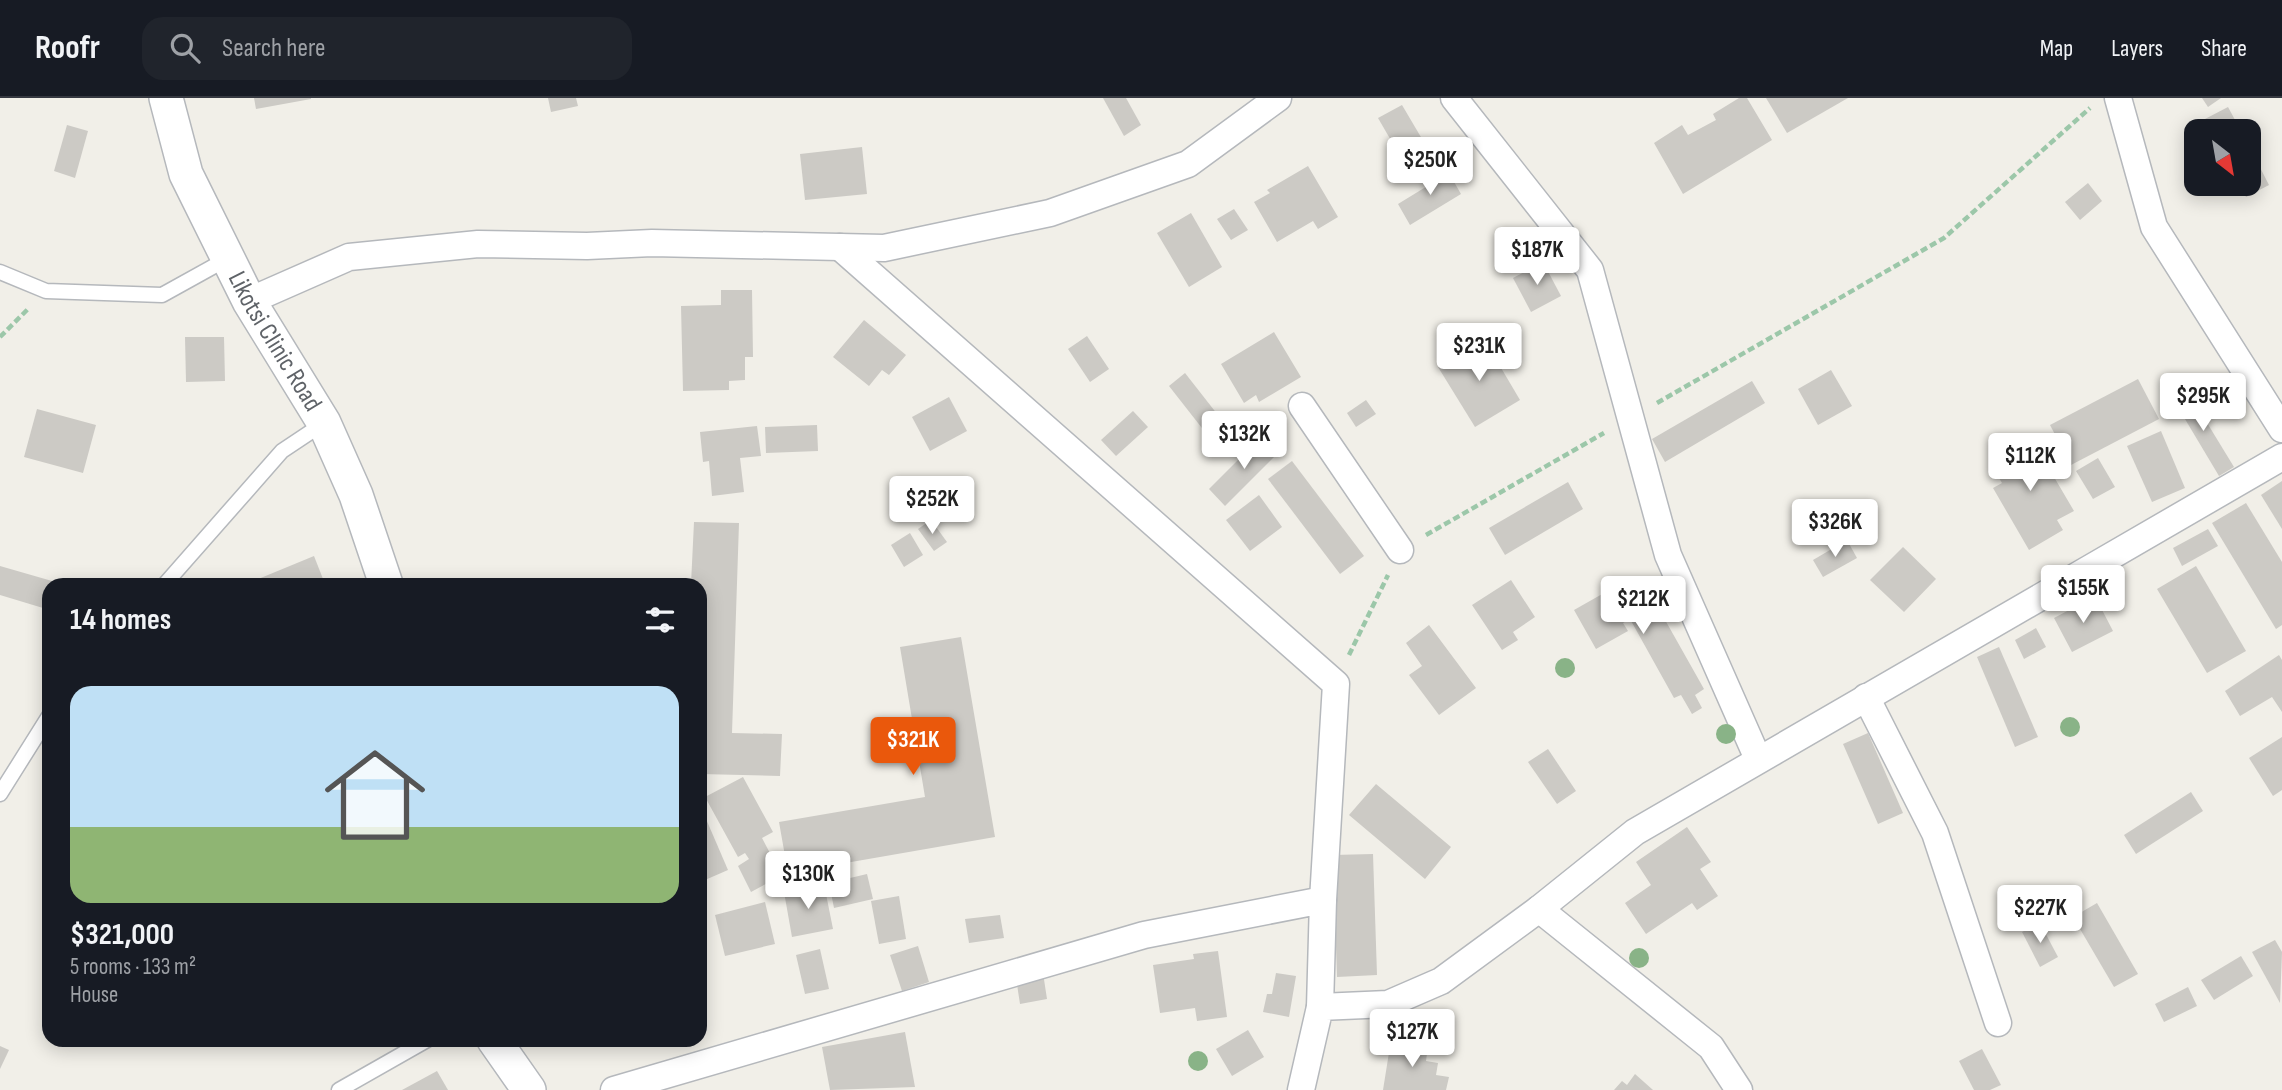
<!DOCTYPE html>
<html lang="en">
<head>
<meta charset="utf-8">
<style>
	body { margin:0; font-family:"Sofia Sans Condensed",sans-serif; background:#20242c; color:#f1f3f6; height:100vh; display:flex; flex-direction:column; font-size:26px; white-space:nowrap }
	* { box-sizing:border-box; margin:0 }
	p { font-size:23px; color:#9ea1a6 }
	.icon { flex:none; width:38px; height:38px; fill:none; stroke:currentColor; stroke-width:2; stroke-linecap:round; stroke-linejoin:round }
	.map { position:relative; flex:1; overflow:hidden }
	.drawer { position:absolute; left:42px; top:480px; width:665px; height:469px; display:flex; flex-direction:column; background:#171b24; border-radius:21px; box-shadow:0 4px 18px #0003 }
	.drawer>* { flex:none }
	.needle { width:46px; rotate:149deg }
	.fabs { position:absolute; left:2184px; top:21px; display:grid; gap:14px }
	.fabs a { display:grid; place-items:center; width:77px; height:77px; border-radius:14px; background:#171b24; box-shadow:0 4px 18px #0003; font-size:35px }
	.price { position:absolute; translate:-50% -60px; padding:0 16px; border-radius:7px; background:#fff; color:#222; font-size:23px; line-height:46px; filter:drop-shadow(0 2px 4px #0008) }
	.price::after { content:''; position:absolute; left:50%; top:42px; width:21px; height:16px; margin-left:-10px; background:inherit; clip-path:polygon(0 0,100% 0,50% 100%) }
	.price.selected { background:#ea580c; color:#fff }
	ul { padding:0; list-style:none }
	li { display:grid; align-content:center; gap:14px; height:371px; padding:0 28px }
	li span { display:grid; place-items:center; height:217px; border-radius:21px; color:#555 }
	li>.icon { margin-inline-start:auto }
	span .icon { width:126px; height:126px; fill:#fffc; stroke-width:1 }
	li b { font-size:30px }
	h2 { display:flex; justify-content:space-between; align-items:center; height:84px; padding:0 28px; font-size:30px }
	header { display:flex; align-items:center; gap:42px; box-sizing:border-box; height:98px; padding:0 35px; background:#171b24; border-bottom:2px solid #363941 }
	header strong { font-size:33px }
	nav { display:flex; gap:38px; margin-inline-start:auto; font-size:24px }
	.search { width:490px; height:63px; background:#20242c; display:flex; align-items:center; gap:18px; box-sizing:border-box; padding:0 24px; border-radius:21px; color:#9ea1a6; font-size:26px }
	.map>svg:first-child { display:block }
	.building { fill:#cccac5 }
	.lines { fill:none; stroke-linecap:round; stroke-linejoin:round }
	.service-casing { stroke:#b5b8bc; stroke-width:17 }
	.minor-casing { stroke:#b5b8bc; stroke-width:29 }
	.tertiary-casing { stroke:#b5b8bc; stroke-width:36 }
	.path { stroke:#9cc7a9; stroke-width:4.5; stroke-dasharray:7 3.5; stroke-linecap:butt }
	.service { stroke:#fff; stroke-width:14 }
	.minor { stroke:#fff; stroke-width:26 }
	.tertiary { stroke:#fff; stroke-width:33 }
	.tree { fill:#89b387 }
	.labels { text-anchor:middle; dominant-baseline:central; stroke-width:7; stroke-linejoin:round; paint-order:stroke }
	.street-label { font-size:26px; fill:#5f6368; stroke:#fff }
</style>
</head>
<body>
<header>
<strong>Roofr</strong>
<div class="search"><svg class="icon" aria-label="search" viewBox="0 0 24 24"><circle cx="10" cy="10" r="6"/><path d="M15 15l6 6"/></svg>Search here</div>
<nav><a>Map</a><a>Layers</a><a>Share</a></nav>
</header>
<div class="map">
<svg width="2282" height="992" viewBox="0 0 2282 992">
	<rect width="100%" height="100%" fill="#f1efe8"/>
	<g class="building">
		<path d="M254,0h57v1l-55,10z"/>
		<path d="M548,0h28l2,8 -27,6z"/>
		<path d="M1103,0h23l15,27 -17,11z"/>
		<path d="M1739,0h8l25,42 -89,54 -29,-51 28,-18 6,10 28,-15 -3,-6z"/>
		<path d="M1766,0h82l-61,35z"/>
		<path d="M2202,0h19l-13,9z"/>
		<path d="M1402,7l36,61 -24,14 -36,-62z"/>
		<path d="M2228,9l13,24h-30l-6,-12z"/>
		<path d="M67,27l21,6 -13,47 -21,-7z"/>
		<path d="M2249,48l20,39 -23,12 -7,-13h10z"/>
		<path d="M862,49l5,47 -62,6 -5,-46z"/>
		<path d="M1308,68l30,51 -20,12 -5,-8 -36,21 -23,-40 16,-9 -3,-3z"/>
		<path d="M1446,70l15,26 -51,31 -12,-21 31,-19 -3,-5z"/>
		<path d="M2088,85l14,18 -22,19 -15,-18z"/>
		<path d="M1234,111l14,21 -17,10 -14,-21z"/>
		<path d="M1191,115l31,54 -33,20 -32,-54z"/>
		<path d="M1543,164l18,34 -30,16 -18,-34z"/>
		<path d="M721,192h31l1,67h-8v23l-16,1v9l-46,1 -2,-85 40,-1z"/>
		<path d="M864,222l42,35 -17,20 -7,-5 -13,16 -36,-29z"/>
		<path d="M1274,234l27,45 -42,25 -3,-7 -12,8 -23,-39z"/>
		<path d="M1087,238l22,33 -19,13 -22,-33z"/>
		<path d="M185,239h39l1,44 -39,1z"/>
		<path d="M1484,241l36,61 -45,27 -37,-60z"/>
		<path d="M1831,272l21,36 -34,19 -20,-36z"/>
		<path d="M1185,275l47,60 -16,13 -47,-60z"/>
		<path d="M2138,281l21,40 -88,46 -21,-40z"/>
		<path d="M1752,283l13,22 -100,59 -13,-23z"/>
		<path d="M2187,292l47,77 -15,9 -46,-77z"/>
		<path d="M949,299l18,34 -37,20 -18,-34z"/>
		<path d="M1366,302l10,14 -20,13 -9,-14z"/>
		<path d="M37,311l59,16 -13,48 -59,-16z"/>
		<path d="M1133,313l15,16 -32,29 -15,-16z"/>
		<path d="M817,327l1,26 -52,2 -1,-26z"/>
		<path d="M757,328l4,30 -21,2 4,34 -32,4 -3,-35 -6,1 -3,-30z"/>
		<path d="M2161,333l24,57 -33,14 -25,-56z"/>
		<path d="M1262,338l16,17 -53,53 -16,-17z"/>
		<path d="M2030,338l44,75 -17,9 6,10 -34,20 -36,-62 9,-5 -13,-22z"/>
		<path d="M2098,360l17,29 -22,12 -17,-28z"/>
		<path d="M1292,363l72,95 -24,18 -72,-95z"/>
		<path d="M2282,383v48l-21,-34z"/>
		<path d="M1568,384l15,27 -78,46 -16,-27z"/>
		<path d="M1259,397l23,32 -32,24 -24,-31z"/>
		<path d="M2246,405l36,59v63l-6,4 -64,-106z"/>
		<path d="M931,422l16,22 -13,9 -16,-22z"/>
		<path d="M694,424l45,1 -7,210 50,1 -2,42 -80,-2v-190h-9z"/>
		<path d="M2208,431l10,17 -36,20 -9,-18z"/>
		<path d="M910,435l13,22 -19,12 -13,-22z"/>
		<path d="M1847,442l10,18 -34,19 -10,-17z"/>
		<path d="M1903,449l33,32 -32,33 -34,-32z"/>
		<path d="M314,458l11,28h-73l-1,-2z"/>
		<path d="M0,468l52,15 -9,27 -43,-13z"/>
		<path d="M2196,468l50,85 -39,22 -50,-84z"/>
		<path d="M1642,481l62,110 -9,6 7,13 -10,6 -11,-19 -7,3 -44,-79 -7,4 5,8 -32,18 -22,-39 30,-17 3,6z"/>
		<path d="M1511,482l24,37 -22,15 5,8 -16,10 -30,-45z"/>
		<path d="M2088,502l5,9 7,-3 13,25 -41,21 -18,-34z"/>
		<path d="M1429,527l47,63 -37,27 -30,-40 13,-9 -16,-23z"/>
		<path d="M2036,530l10,19 -22,12 -9,-19z"/>
		<path d="M961,539l34,200 -207,36 -9,-51 146,-25 -25,-150z"/>
		<path d="M1999,549l39,90 -23,10 -38,-90z"/>
		<path d="M2279,557l3,5v52l-10,-15 -32,19 -15,-25z"/>
		<path d="M1868,635l35,80 -25,11 -35,-80z"/>
		<path d="M2282,639v53l-9,6 -24,-38z"/>
		<path d="M1548,651l28,42 -19,13 -29,-42z"/>
		<path d="M743,679l30,55 -11,6 10,19 4,-2 10,18 -35,19 -13,-26 11,-7 -4,-6 -7,4 -33,-60z"/>
		<path d="M1376,686l75,63 -26,32 -76,-64z"/>
		<path d="M2191,694l12,19 -67,43 -12,-19z"/>
		<path d="M700,707l28,65 -23,10 -5,-11z"/>
		<path d="M1687,729l24,35 -11,7 18,27 -21,14 -5,-7 -46,31 -21,-31 26,-18 -15,-23z"/>
		<path d="M1373,756l4,121 -40,2 -4,-122z"/>
		<path d="M867,776l6,25 -39,9 -5,-25z"/>
		<path d="M824,786l9,45 -41,8 -8,-45z"/>
		<path d="M899,798l7,43 -27,5 -8,-43z"/>
		<path d="M765,804l10,42 -50,12 -10,-41z"/>
		<path d="M2097,805l41,71 -24,13 -41,-70z"/>
		<path d="M1000,817l4,23 -35,5 -4,-24z"/>
		<path d="M2040,825l18,34 -18,10 -18,-35z"/>
		<path d="M2275,842l7,12 -2,51 -28,-51z"/>
		<path d="M918,848l11,36 -27,9 -12,-36z"/>
		<path d="M820,851l9,40 -24,5 -9,-39z"/>
		<path d="M1218,853l9,66 -30,4 -2,-13 -35,5 -7,-48 41,-6 -1,-5z"/>
		<path d="M2241,858l12,20 -39,24 -13,-20z"/>
		<path d="M1043,875l4,26 -27,5 -4,-26z"/>
		<path d="M1276,875l20,3 -7,41 -26,-5 4,-18h5z"/>
		<path d="M2188,889l9,19 -33,16 -9,-18z"/>
		<path d="M1248,932l16,27 -32,19 -16,-27z"/>
		<path d="M905,934l10,55 -85,3 -8,-43z"/>
		<path d="M1391,942l37,6 -2,15 12,2 -2,12 13,2 -3,13h-63z"/>
		<path d="M0,948l9,4 -9,19z"/>
		<path d="M1982,951l19,36 -11,5h-16l-15,-29z"/>
		<path d="M437,973l11,19h-46z"/>
		<path d="M1635,976l18,16h-39l8,-9 5,4z"/>
	</g>
	<g class="lines">
		<defs>
			<g id="service">
				<path d="M0,174l46,19 116,4 65,-36"/>
				<path d="M165,486l117,-133 42,-28"/>
				<path d="M0,696l49,-78"/>
				<path d="M339,992l88,-50"/>
			</g>
			<g id="minor">
				<path d="M1454,0l136,172 78,285 90,204"/>
				<path d="M2118,0l36,129 128,202"/>
				<path d="M840,149l496,437 -13,216"/>
				<path d="M249,203l100,-44 129,-13 109,2 65,-3 232,5 166,-35 138,-49 90,-66"/>
				<path d="M1302,308l98,144"/>
				<path d="M1866,599l69,136 63,190"/>
				<path d="M1539,811l172,138 28,43"/>
				<path d="M614,992l530,-155 179,-35 -3,107"/>
				<path d="M1301,992l19,-83 68,-3 53,-23 98,-72 96,-77 647,-375"/>
			</g>
			<g id="tertiary">
				<path id="s1" d="M166,0l20,76 63,127 75,122 32,72 30,89"/>
				<path d="M494,942l35,50"/>
			</g>
		</defs>
		<use href="#service" class="service-casing"/>
		<use href="#minor" class="minor-casing"/>
		<use href="#tertiary" class="tertiary-casing"/>
		<g class="path">
			<path d="M0,239l28,-28"/>
			<path d="M1657,305l287,-165 146,-130"/>
			<path d="M1426,437l178,-102"/>
			<path d="M1349,557l39,-80"/>
		</g>
		<use href="#service" class="service"/>
		<use href="#minor" class="minor"/>
		<use href="#tertiary" class="tertiary"/>
	</g>
	<g class="tree">
		<circle cx="1565" cy="570" r="10"/>
		<circle cx="2070" cy="629" r="10"/>
		<circle cx="1726" cy="636" r="10"/>
		<circle cx="1639" cy="860" r="10"/>
		<circle cx="1198" cy="963" r="10"/>
	</g>
	<g class="labels">
		<g class="street-label">
			<text stroke="none"><textPath href="#s1" startOffset="268">Likotsi Clinic Road</textPath></text>
		</g>
	</g>
</svg>
<div class="fabs">
<a><svg class="needle" viewBox="-14 -14 28 28"><path d="M0-13l5 13h-10z" fill="#e53935"/><path d="M0 13l5-13h-10z" fill="#9ea1a6"/></svg></a>
</div>
<b class="price" style="left:1430px;top:99px">$250K</b>
<b class="price" style="left:1537px;top:189px">$187K</b>
<b class="price" style="left:1479px;top:285px">$231K</b>
<b class="price" style="left:2203px;top:335px">$295K</b>
<b class="price" style="left:1244px;top:373px">$132K</b>
<b class="price" style="left:2030px;top:395px">$112K</b>
<b class="price" style="left:932px;top:438px">$252K</b>
<b class="price" style="left:1835px;top:461px">$326K</b>
<b class="price" style="left:2083px;top:527px">$155K</b>
<b class="price" style="left:1643px;top:538px">$212K</b>
<b class="price selected" style="left:913px;top:679px">$321K</b>
<b class="price" style="left:808px;top:813px">$130K</b>
<b class="price" style="left:2040px;top:847px">$227K</b>
<b class="price" style="left:1412px;top:971px">$127K</b>
<section class="drawer">
<h2>14 homes<svg class="icon" aria-label="filters" viewBox="0 0 24 24"><path d="M4 7h16M4 17h16"/><circle cx="9" cy="7" r="2"/><circle cx="15" cy="17" r="2"/></svg></h2>
<ul>
<li><span style="background:linear-gradient(#bfe0f5 65%,#8fb573 0)"><svg class="icon" aria-label="home" viewBox="0 0 24 24"><path d="M3 11l9-7 9 7M6 9v11h12V9"/></svg></span><div><b>$321,000</b><p>5 rooms · 133 m²</p><p>House</p></div></li>
</ul>
</section>
</div>
</body>
</html>
